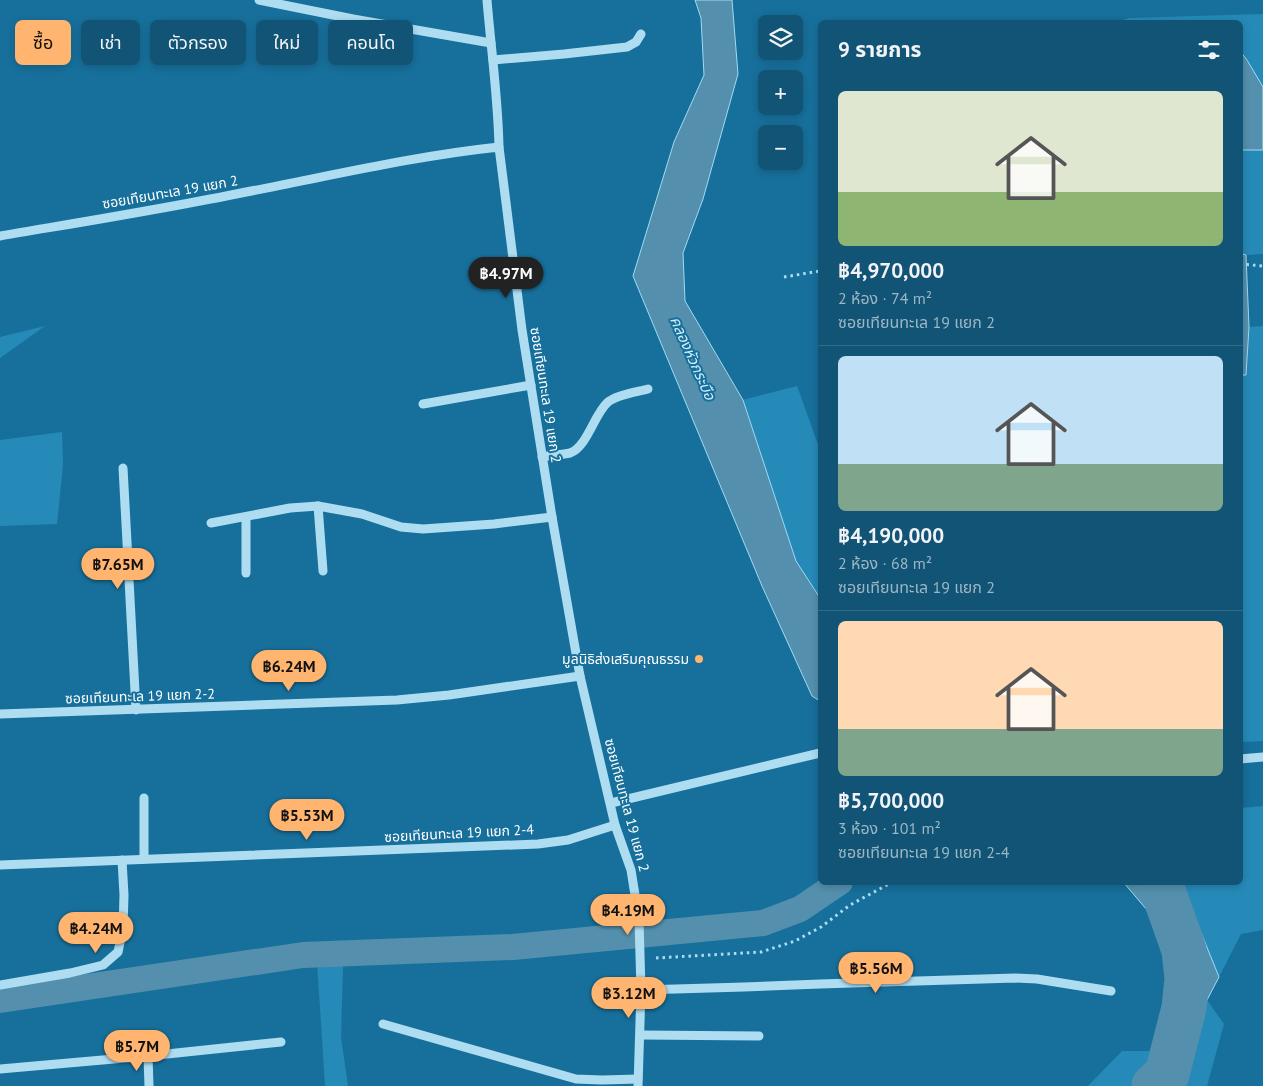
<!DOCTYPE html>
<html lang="th">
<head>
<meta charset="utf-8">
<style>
	body { margin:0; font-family:"PT Sans","Noto Sans Thai",sans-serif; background:#1a5a7a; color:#f1f3f6; height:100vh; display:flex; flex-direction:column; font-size:19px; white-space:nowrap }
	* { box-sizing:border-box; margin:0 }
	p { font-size:16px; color:#9cb7c5 }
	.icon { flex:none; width:28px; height:28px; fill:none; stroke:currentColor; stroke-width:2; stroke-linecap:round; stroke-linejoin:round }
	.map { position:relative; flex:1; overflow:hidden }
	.side { position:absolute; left:818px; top:20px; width:425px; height:865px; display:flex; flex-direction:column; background:#115475; border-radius:8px; box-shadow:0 2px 8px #0003 }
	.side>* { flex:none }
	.banner { position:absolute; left:15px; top:20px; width:475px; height:45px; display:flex; gap:10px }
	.buttons { position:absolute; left:758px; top:15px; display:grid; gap:10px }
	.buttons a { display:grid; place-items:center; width:45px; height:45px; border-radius:8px; background:#115475; box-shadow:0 2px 8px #0003; font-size:25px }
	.price { position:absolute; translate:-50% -42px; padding:0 11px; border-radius:18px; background:#ffb46f; color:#111; font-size:16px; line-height:32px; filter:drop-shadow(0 1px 2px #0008) }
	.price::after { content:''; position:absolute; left:50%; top:30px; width:15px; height:11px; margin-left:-8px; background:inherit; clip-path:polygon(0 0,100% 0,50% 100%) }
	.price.selected { background:#222; color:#fff }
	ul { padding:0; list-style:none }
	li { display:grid; align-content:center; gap:10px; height:265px; padding:0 20px }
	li+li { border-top:1px solid #306a87 }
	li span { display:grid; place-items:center; height:155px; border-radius:8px; color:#555 }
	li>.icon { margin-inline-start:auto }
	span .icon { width:90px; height:90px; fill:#fffc; stroke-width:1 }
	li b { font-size:21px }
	h2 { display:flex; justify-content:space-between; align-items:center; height:60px; padding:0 20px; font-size:21px }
	.chip { padding:0 18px; border-radius:8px; background:#115475; box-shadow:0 2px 8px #0003; font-size:18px; line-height:45px }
	.chip.selected { background:#ffb46f; color:#111 }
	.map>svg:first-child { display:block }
	.green { fill:#268ab9 }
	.water { fill:#5490ad; stroke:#a0dbf5 }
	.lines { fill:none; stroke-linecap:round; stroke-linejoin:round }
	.canal { stroke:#5490ad; stroke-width:26 }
	.river { stroke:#5490ad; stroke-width:45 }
	.path { stroke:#aeddf2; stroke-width:3; stroke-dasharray:2.5 4; stroke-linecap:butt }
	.minor { stroke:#aeddf2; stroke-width:9 }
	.poi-dot { fill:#ffb46f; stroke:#17709c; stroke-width:2 }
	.labels { text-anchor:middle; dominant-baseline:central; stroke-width:4; stroke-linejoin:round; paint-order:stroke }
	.street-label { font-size:14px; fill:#fff; stroke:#17709c }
	.poi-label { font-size:14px; fill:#fff; stroke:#17709c; text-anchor:end }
	.water-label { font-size:15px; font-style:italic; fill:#d2eefb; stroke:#17709c }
</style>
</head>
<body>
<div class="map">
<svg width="1263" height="1086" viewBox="0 0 1263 1086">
	<rect width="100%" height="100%" fill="#17709c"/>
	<g class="green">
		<path d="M1263,14v73l-16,-27 -7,-9v-29h-123l12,-4z"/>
		<path d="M1240,150h23v104l-17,1 -6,-2z"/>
		<path d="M45,326l-45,32v-21z"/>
		<path d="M1263,326v415l-23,1v-367l6,-1 3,-47z"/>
		<path d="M797,386l23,64v148l-24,-37 -53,-161z"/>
		<path d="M62,432l1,33 -6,59 -57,2v-86z"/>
		<path d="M1263,806v124l-22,4 -22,43 -38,-94 59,-1v-74z"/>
		<path d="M317,961l26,5 -2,71 7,49h-23z"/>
		<path d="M1207,1000l17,24 -17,62h-119l34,-35h32l25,18z"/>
	</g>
	<g class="water">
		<path d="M695,0h37l6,74 -35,125 -20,54 2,48 58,99 53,161 24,37v103l-8,-5 -50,-110 -129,-310 41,-134 30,-67 -3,-57z"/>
		<path d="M1240,51l7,9 16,27v63h-23z"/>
		<path d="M1240,253l6,2 3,72 -3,48h-6z"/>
		<path d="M1124,883l-1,-1 58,1 38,94 -12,23 -28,69 -25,-18 16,-47 -8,-59 -15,-35z"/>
	</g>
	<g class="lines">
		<path class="canal" d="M0,1000l303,-45 210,-8 250,-24 37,-14 40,-27"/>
		<path class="river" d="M1154,1086l13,-12 17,-66 3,-29 -3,-29 -24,-68"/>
		<g class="path">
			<path d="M1240,264l23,2"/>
			<path d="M784,277l36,-6"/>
			<path d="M656,958l105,-6 34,-11 26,-14 29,-22 37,-20 9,-3"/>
		</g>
		<g class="minor">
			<path d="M259,0l94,19 138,24"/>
			<path d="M487,0c4,49 11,97 12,147"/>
			<path d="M493,60l71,-6 63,-7 9,-5 5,-8"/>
			<path d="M0,236c82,-14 164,-27 246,-44 84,-16 168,-36 253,-45l23,183 30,187 28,159 35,149 16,45 8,50 2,70 -3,96"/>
			<path d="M423,404l108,-19"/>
			<path d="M542,457c9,-2 19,-2 28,-4 17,-6 24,-38 37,-50 8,-8 30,-11 41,-14"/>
			<path d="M123,468l13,242"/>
			<path d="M318,506l5,65"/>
			<path d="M246,517v56"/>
			<path d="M211,523l79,-15 28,-2 44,8 39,13 22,2 71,-5 58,-7"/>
			<path d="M0,714l397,-14 52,-5 131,-19"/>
			<path d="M1240,759l23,-2"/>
			<path d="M611,803l209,-50"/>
			<path d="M144,859v-61"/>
			<path d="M0,865l538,-21 30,-4 47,-15"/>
			<path d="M0,985l70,-12 33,-8 15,-13 5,-24 1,-33 -2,-35"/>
			<path d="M641,990l103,-3 76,-3 195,-6 22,1 74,12"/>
			<path d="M383,1024l193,55 26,1 36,-1"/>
			<path d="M641,1035l118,1"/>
			<path d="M148,1056l1,30"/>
			<path d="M0,1069l148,-13 133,-14"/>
		</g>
	</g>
	<circle class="poi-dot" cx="699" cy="659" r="5"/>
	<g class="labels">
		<g class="street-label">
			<text transform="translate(170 192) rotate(-10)">ซอยเทียนทะเล 19 แยก 2</text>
			<text transform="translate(546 395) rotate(81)">ซอยเทียนทะเล 19 แยก 2</text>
			<text transform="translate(140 696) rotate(-2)">ซอยเทียนทะเล 19 แยก 2-2</text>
			<text transform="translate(627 805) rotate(75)">ซอยเทียนทะเล 19 แยก 2</text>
			<text transform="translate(459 833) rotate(-3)">ซอยเทียนทะเล 19 แยก 2-4</text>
		</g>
		<g class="poi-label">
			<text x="689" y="659">มูลนิธิส่งเสริมคุณธรรม</text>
		</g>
		<g class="water-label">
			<text transform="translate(693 358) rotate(66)">คลองหัวกระบือ</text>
		</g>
	</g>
</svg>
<div class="buttons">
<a><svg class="icon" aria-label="layers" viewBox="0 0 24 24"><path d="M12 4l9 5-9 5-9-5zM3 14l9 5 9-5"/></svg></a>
<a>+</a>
<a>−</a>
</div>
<b class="price selected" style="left:506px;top:299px">฿4.97M</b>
<b class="price" style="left:118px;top:590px">฿7.65M</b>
<b class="price" style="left:289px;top:692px">฿6.24M</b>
<b class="price" style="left:307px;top:841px">฿5.53M</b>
<b class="price" style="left:628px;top:936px">฿4.19M</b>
<b class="price" style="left:96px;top:954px">฿4.24M</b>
<b class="price" style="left:876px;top:994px">฿5.56M</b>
<b class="price" style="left:629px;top:1019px">฿3.12M</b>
<b class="price" style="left:137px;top:1072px">฿5.7M</b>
<div class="banner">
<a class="chip selected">ซื้อ</a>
<a class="chip">เช่า</a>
<a class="chip">ตัวกรอง</a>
<a class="chip">ใหม่</a>
<a class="chip">คอนโด</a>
</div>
<section class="side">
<h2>9 รายการ<svg class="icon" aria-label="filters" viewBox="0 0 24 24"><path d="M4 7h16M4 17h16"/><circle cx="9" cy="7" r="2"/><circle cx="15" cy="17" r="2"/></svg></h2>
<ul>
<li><span style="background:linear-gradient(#dfe7d0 65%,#8fb573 0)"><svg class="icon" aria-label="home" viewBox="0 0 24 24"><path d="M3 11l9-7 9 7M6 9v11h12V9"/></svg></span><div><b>฿4,970,000</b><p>2 ห้อง · 74 m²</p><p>ซอยเทียนทะเล 19 แยก 2</p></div></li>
<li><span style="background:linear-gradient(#bfe0f5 70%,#7fa58c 0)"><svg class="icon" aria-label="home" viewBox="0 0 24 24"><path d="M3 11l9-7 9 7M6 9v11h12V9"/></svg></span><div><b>฿4,190,000</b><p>2 ห้อง · 68 m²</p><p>ซอยเทียนทะเล 19 แยก 2</p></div></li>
<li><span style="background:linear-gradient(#ffd9b3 70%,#7fa58c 0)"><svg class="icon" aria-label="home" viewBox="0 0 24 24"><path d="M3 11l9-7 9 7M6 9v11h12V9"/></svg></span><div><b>฿5,700,000</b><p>3 ห้อง · 101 m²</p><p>ซอยเทียนทะเล 19 แยก 2-4</p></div></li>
</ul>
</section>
</div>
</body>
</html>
